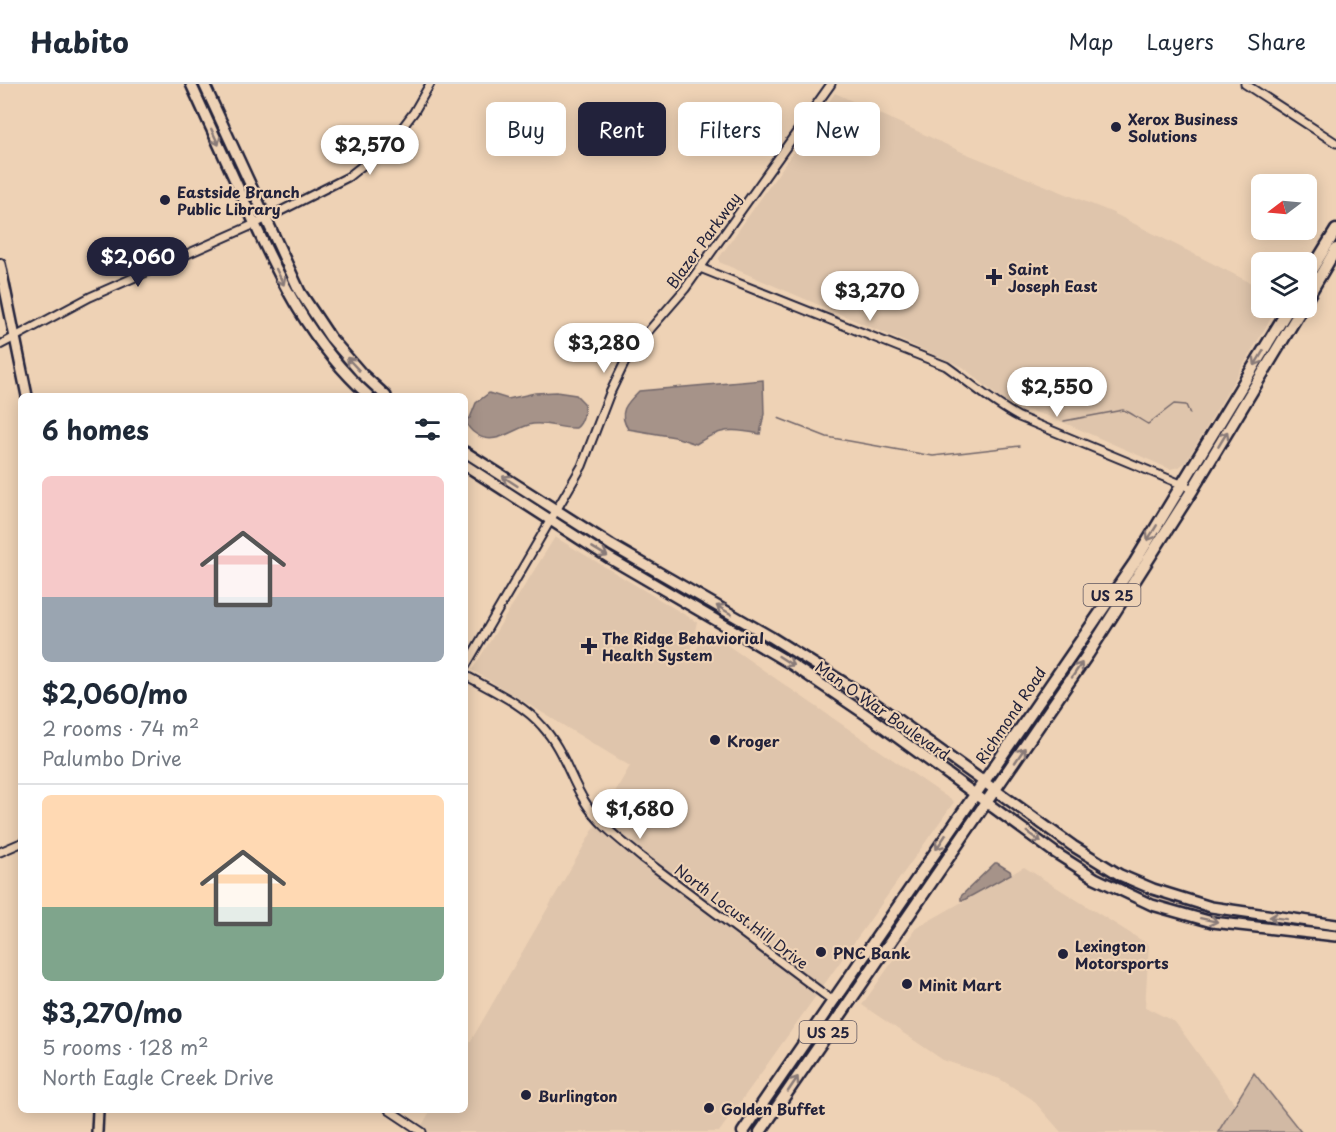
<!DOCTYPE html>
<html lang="en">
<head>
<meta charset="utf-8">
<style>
	body { margin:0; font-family:"Playpen Sans",sans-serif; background:#f2f2f3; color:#1f2937; height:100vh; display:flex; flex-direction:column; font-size:22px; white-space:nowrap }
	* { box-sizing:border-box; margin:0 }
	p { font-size:20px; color:#747a83 }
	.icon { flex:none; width:33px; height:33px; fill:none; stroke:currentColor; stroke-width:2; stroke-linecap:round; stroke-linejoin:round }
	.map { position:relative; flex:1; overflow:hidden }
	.details { position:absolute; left:18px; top:309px; width:450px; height:720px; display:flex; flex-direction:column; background:#fff; border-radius:9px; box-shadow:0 3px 15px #0003 }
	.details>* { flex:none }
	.guide { position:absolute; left:486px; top:18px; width:570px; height:54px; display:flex; gap:12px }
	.needle { width:39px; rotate:254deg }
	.fabs { position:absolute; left:1251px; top:90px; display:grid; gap:12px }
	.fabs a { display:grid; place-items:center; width:66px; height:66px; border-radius:9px; background:#fff; box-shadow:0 3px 15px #0003; font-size:30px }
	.price { position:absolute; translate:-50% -51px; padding:0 14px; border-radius:21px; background:#fff; color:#222; font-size:20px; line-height:39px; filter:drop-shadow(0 2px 3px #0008) }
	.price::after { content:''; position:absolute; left:50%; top:36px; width:18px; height:14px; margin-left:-9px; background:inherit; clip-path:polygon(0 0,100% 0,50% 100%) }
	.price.current { background:#22223b; color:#fff }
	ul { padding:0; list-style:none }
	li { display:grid; align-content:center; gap:12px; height:318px; padding:0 24px }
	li+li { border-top:2px solid #e0e1e3 }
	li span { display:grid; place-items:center; height:186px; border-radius:9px; color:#555 }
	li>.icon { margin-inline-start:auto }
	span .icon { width:108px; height:108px; fill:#fffc; stroke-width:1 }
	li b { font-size:26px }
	h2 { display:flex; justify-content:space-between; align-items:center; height:72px; padding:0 24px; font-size:26px }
	.tag { padding:0 21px; border-radius:9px; background:#fff; box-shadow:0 3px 15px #0003; font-size:21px; line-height:54px }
	.tag.current { background:#22223b; color:#fff }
	header { display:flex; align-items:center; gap:36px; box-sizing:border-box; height:84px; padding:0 30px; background:#fff; border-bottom:2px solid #e0e1e3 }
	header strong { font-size:28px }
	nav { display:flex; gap:33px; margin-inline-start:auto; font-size:21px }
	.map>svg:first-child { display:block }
	.built { fill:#dfc5ac }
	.green { fill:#d1b9a4; stroke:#7a6e70; stroke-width:1.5 }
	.water { fill:#a69389; stroke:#71666a; stroke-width:1.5 }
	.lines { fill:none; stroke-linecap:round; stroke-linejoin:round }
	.stream { stroke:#71666a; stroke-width:1.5 }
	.minor-casing { stroke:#22223b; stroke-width:11 }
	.major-casing { stroke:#22223b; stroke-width:14 }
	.highway-casing { stroke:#22223b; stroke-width:15 }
	.minor { stroke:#eed2b5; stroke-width:7 }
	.major { stroke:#eed2b5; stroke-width:9 }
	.highway { stroke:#eed2b5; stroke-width:10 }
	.oneway { stroke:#887a78 }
	.poi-dot { fill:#22223b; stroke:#eed2b5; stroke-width:2 }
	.labels { text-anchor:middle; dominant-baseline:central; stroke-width:4.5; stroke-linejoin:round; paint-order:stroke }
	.shield { fill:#eed2b5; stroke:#5f5760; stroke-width:1.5 }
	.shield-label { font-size:14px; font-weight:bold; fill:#22223b }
	.poi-label { font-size:15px; font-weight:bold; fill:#22223b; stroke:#eed2b5; text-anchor:start }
	.street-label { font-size:15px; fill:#22223b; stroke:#eed2b5 }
</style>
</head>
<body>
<header>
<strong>Habito</strong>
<nav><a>Map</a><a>Layers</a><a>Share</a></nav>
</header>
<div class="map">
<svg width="1336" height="1048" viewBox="0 0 1336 1048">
	<rect width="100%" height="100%" fill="#eed2b5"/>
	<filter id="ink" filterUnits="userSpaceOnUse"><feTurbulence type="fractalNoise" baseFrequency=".0167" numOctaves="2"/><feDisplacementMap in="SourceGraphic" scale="12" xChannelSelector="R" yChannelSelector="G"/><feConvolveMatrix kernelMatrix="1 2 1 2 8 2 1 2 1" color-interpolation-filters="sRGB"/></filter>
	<g filter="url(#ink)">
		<g class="built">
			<path d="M835,9l127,59 149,60 150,76 1,20h15l-91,154 -7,5 -9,2 -119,-52 -44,-13 -44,-37 -244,-105v-4z"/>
			<path d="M555,453l142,85 -10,43 20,-34 247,171 -235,330h-301l13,-22h34v-59l165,-285 -158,-96z"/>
			<path d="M1024,783l125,78 -4,62 30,15 60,82 -17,28h-157l-29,-33 -32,-20 -57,-19 -81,-55 54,-77z"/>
		</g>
		<path class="green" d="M1254,989l47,59h-83z"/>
		<g class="water">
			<path d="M763,296l1,34 -4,20c-28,-6 -39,-6 -64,10l-21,-7 -47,-8c-11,-17 -1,-26 11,-38z"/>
			<path d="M556,308l20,3 8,8c1,9 -1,20 -8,25 -14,1 -29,-6 -43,-4 -19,3 -38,24 -57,10 -6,-4 -8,-7 -11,-14l5,-2 6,-15 13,-10 19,6 27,-6z"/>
			<path d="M995,779h2l13,8 1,3 -47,26h-3v-4z"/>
		</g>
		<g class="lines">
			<g class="stream">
				<path d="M778,334l49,19 106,19 87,-10"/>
				<path d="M1064,337l59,-11c10,3 16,10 25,14l26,-20 12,1 4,9"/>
			</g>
			<defs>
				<g id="minor">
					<path d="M1245,0l91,59"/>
					<path d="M700,184l246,98c24,17 47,37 73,51l174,72"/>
					<path d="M0,261l90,-48 165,-73 93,-47 29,-23 22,-22 15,-20 16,-28"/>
					<path d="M465,583l117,-201 28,-73 14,-29 15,-22 46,-53 146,-205"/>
					<path d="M465,591c26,15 57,28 77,51 21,23 27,50 43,76 14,23 36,38 56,55l192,144"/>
					<path d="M0,768l21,-9"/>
					<path d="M389,1026l33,22"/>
				</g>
				<g id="major">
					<path d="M191,0c19,42 38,83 57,125 32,71 62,134 121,187"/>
					<path d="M204,0l96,208 30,45 32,37 24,22"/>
					<path d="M0,180l27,132"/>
					<path d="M465,368l146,93 160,92 88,55 214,154 47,29 33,14 58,18 125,18"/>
					<path d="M465,381l146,94 180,105 80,54 183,134 41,26 57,27 60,17 124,14"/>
					<path d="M97,1048l1,-22"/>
				</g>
				<g id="highway">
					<path d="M1306,195l30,-49"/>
					<path d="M1306,216l30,-51"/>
					<path d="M743,1048l392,-570 154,-254"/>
					<path d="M760,1048l328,-478 105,-165 109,-181"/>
				</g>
			</defs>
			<use href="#minor" class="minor-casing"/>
			<use href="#major" class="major-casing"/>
			<use href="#highway" class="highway-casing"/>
			<use href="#minor" class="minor"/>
			<use href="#major" class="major"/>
			<use href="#highway" class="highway"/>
		</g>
		<defs><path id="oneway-shaft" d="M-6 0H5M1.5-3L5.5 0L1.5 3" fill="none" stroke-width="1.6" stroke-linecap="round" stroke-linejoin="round" transform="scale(1.5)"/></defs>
		<g class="oneway">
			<use href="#oneway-shaft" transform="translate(215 53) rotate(65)"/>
			<use href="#oneway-shaft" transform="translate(280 193) rotate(64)"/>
			<use href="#oneway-shaft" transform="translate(1259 274) rotate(121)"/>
			<use href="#oneway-shaft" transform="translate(353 280) rotate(-133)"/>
			<use href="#oneway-shaft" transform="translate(1223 355) rotate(-59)"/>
			<use href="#oneway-shaft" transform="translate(510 397) rotate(-147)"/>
			<use href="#oneway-shaft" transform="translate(1152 449) rotate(122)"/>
			<use href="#oneway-shaft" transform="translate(600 468) rotate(31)"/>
			<use href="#oneway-shaft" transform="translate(724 526) rotate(-150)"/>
			<use href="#oneway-shaft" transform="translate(786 577) rotate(33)"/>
			<use href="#oneway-shaft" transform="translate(1077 586) rotate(-56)"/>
			<use href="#oneway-shaft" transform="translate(1020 671) rotate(-56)"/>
			<use href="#oneway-shaft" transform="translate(1034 753) rotate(36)"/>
			<use href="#oneway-shaft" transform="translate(941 758) rotate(124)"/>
			<use href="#oneway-shaft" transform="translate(1278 834) rotate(-173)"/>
			<use href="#oneway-shaft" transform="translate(1209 836) rotate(12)"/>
			<use href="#oneway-shaft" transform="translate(793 1000) rotate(-56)"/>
		</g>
	</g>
	<g class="poi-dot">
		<circle cx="1116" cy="43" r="6"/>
		<circle cx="165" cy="116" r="6"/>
		<path d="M991 184h6v6h6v6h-6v6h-6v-6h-6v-6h6z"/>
		<path d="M586 553h6v6h6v6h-6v6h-6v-6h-6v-6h6z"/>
		<circle cx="715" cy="656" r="6"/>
		<circle cx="821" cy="868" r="6"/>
		<circle cx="1063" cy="870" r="6"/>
		<circle cx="907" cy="900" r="6"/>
		<circle cx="526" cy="1011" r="6"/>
		<circle cx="709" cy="1024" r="6"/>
	</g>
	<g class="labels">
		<g class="shield">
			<rect x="1083.5" y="500" width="57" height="22" rx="4.5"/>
			<rect x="799.5" y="937" width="57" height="22" rx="4.5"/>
		</g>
		<g class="shield-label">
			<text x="1112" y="511">US 25</text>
			<text x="828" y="948">US 25</text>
		</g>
		<g class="poi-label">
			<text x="1128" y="34">Xerox Business<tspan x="1128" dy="17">Solutions</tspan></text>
			<text x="177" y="107">Eastside Branch<tspan x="177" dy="17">Public Library</tspan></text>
			<text x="1008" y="184">Saint<tspan x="1008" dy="17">Joseph East</tspan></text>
			<text x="602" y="553">The Ridge Behaviorial<tspan x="602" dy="17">Health System</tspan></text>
			<text x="727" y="656">Kroger</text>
			<text x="1075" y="861">Lexington<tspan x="1075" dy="17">Motorsports</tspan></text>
			<text x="833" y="868">PNC Bank</text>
			<text x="919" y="900">Minit Mart</text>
			<text x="538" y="1011">Burlington</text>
			<text x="721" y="1024">Golden Buffet</text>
		</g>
		<g class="street-label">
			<text transform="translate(703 156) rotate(-54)">Blazer Parkway</text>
			<text transform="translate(883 626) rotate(35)">Man O War Boulevard</text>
			<text transform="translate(1010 631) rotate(-56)">Richmond Road</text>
			<text transform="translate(742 832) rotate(37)">North Locust Hill Drive</text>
		</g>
	</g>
</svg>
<div class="fabs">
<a><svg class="needle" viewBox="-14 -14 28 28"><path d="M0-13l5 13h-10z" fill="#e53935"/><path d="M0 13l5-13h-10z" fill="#747a83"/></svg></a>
<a><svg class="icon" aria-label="layers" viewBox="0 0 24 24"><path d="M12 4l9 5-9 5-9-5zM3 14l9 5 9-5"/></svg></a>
</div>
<b class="price" style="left:370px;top:92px">$2,570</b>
<b class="price current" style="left:138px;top:204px">$2,060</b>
<b class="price" style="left:870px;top:238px">$3,270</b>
<b class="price" style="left:604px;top:290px">$3,280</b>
<b class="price" style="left:1057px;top:334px">$2,550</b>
<b class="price" style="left:640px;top:756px">$1,680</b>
<div class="guide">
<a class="tag">Buy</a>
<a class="tag current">Rent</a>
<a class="tag">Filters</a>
<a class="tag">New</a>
</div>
<section class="details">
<h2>6 homes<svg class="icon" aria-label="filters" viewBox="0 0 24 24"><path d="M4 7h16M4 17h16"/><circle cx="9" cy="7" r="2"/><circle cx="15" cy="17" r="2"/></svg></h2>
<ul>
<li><span style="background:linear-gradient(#f6c9c9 65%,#9aa5b1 0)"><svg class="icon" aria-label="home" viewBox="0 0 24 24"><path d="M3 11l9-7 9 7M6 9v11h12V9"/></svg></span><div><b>$2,060/mo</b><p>2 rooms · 74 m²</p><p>Palumbo Drive</p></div></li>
<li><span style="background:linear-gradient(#ffd9b3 60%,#7fa58c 0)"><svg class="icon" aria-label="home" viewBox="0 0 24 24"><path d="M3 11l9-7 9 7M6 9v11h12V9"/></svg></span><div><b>$3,270/mo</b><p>5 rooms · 128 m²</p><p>North Eagle Creek Drive</p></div></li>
</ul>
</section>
</div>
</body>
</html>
